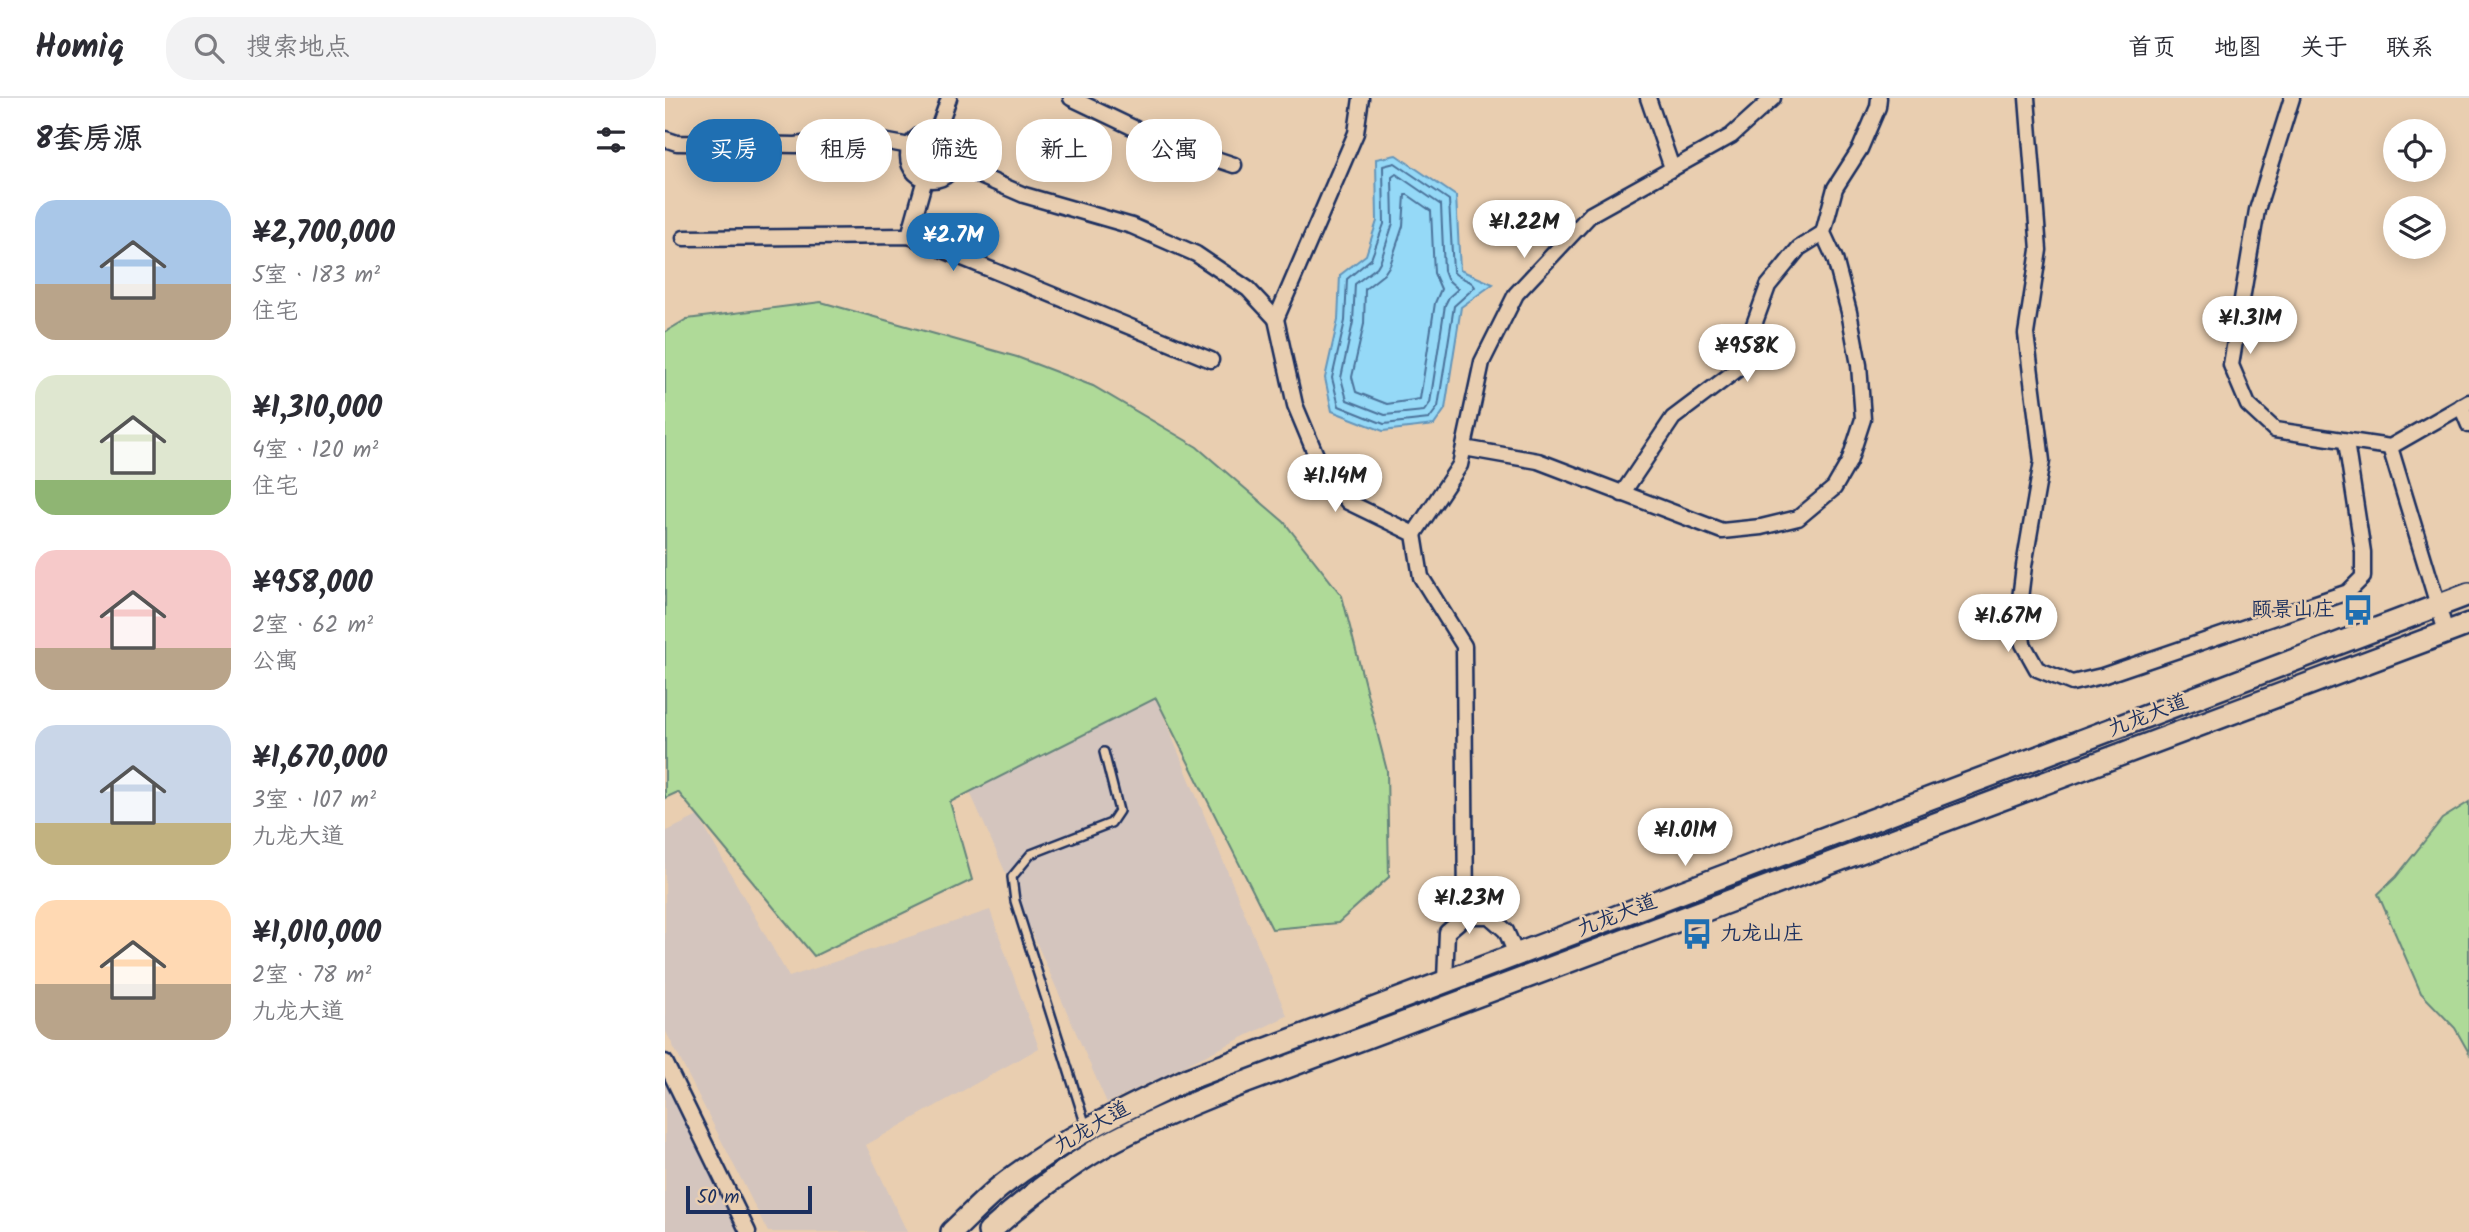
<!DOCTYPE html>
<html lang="zh">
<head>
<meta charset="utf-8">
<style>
	body { margin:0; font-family:Kalam,"LXGW WenKai TC",sans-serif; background:#f2f2f3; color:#2b2b33; height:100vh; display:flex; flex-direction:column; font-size:26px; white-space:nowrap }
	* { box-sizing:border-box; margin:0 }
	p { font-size:23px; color:#7c7c81 }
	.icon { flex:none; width:38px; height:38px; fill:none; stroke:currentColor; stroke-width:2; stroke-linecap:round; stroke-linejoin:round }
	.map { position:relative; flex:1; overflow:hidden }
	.panel { display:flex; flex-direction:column; background:#fff; width:665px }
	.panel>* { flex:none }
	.guide { position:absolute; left:21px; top:21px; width:665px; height:63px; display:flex; gap:14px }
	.tools { position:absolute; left:1718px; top:21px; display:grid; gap:14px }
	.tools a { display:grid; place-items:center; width:63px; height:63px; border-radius:50%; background:#fff; box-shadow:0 4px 18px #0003; font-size:35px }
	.scale { position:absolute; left:21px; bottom:18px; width:126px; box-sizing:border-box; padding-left:7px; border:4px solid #1b2f5e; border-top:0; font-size:19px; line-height:24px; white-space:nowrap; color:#1b2f5e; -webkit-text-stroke:5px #e9ceb0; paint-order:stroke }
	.price { position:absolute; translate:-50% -60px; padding:0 16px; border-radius:24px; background:#fff; color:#222; font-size:23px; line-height:46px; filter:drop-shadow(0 2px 4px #0008) }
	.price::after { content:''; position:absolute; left:50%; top:42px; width:21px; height:16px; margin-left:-10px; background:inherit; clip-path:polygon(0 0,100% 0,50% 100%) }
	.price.on { background:#1f6fb2; color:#fff }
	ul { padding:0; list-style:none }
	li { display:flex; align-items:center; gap:21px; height:175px; padding:0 35px }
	li span { display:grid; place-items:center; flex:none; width:196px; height:140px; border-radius:21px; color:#555 }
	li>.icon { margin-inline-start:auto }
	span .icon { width:84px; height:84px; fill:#fffc; stroke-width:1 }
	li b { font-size:30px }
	h2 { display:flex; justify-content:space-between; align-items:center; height:84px; padding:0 35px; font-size:30px }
	.pill { padding:0 24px; border-radius:28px; background:#fff; box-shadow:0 4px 18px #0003; font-size:24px; line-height:63px }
	.pill.on { background:#1f6fb2; color:#fff }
	header { display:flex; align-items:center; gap:42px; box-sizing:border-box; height:98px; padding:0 35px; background:#fff; border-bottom:2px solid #e1e1e2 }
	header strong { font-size:33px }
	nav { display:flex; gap:38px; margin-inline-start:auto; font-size:24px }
	.search { width:490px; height:63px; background:#f2f2f3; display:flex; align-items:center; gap:18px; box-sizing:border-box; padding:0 24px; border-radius:28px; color:#7c7c81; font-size:26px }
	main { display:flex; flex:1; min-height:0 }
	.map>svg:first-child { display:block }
	.built { fill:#d4c5be }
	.green { fill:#afda98; stroke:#65847b; stroke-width:2 }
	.water { fill:#95d9f7; stroke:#6495ba; stroke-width:2 }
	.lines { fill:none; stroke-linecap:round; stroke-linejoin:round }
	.shore { stroke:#4c739b; stroke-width:2 }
	.service-casing { stroke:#1b2f5e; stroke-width:12 }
	.minor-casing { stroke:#1b2f5e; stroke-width:19 }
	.secondary-casing { stroke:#1b2f5e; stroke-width:26 }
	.service { stroke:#e9ceb0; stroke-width:7 }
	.minor { stroke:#e9ceb0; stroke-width:14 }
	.secondary { stroke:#e9ceb0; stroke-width:21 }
	.labels { text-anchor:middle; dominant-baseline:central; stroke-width:5; stroke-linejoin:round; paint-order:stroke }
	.poi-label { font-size:21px; fill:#1b2f5e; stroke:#e9ceb0; text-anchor:end }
	.street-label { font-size:21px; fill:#1b2f5e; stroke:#e9ceb0 }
</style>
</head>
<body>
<header>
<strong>Homiq</strong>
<div class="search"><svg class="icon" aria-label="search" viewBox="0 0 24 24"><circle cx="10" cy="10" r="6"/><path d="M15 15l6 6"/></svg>搜索地点</div>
<nav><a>首页</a><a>地图</a><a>关于</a><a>联系</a></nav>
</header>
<main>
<section class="panel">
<h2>8套房源<svg class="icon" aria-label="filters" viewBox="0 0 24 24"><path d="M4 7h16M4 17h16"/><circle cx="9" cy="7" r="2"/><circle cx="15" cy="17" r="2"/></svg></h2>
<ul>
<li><span style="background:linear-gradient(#a9c7e8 60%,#b9a48a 0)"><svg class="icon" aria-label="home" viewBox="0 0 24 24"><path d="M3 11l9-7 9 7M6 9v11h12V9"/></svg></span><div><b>¥2,700,000</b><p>5室 · 183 m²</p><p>住宅</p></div></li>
<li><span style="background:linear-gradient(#dfe7d0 75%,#8fb573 0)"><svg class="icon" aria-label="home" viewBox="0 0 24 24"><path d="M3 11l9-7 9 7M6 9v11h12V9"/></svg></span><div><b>¥1,310,000</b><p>4室 · 120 m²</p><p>住宅</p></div></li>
<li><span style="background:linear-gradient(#f6c9c9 70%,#b9a48a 0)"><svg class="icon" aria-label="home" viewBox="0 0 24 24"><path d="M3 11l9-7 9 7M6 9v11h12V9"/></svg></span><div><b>¥958,000</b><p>2室 · 62 m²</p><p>公寓</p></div></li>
<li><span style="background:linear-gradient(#c9d6e8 70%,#c2b280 0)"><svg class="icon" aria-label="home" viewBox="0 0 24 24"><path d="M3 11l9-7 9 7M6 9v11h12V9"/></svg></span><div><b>¥1,670,000</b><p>3室 · 107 m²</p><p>九龙大道</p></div></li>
<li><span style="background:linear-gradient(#ffd9b3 60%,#b9a48a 0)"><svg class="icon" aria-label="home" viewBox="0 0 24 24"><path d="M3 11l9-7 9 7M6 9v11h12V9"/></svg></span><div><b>¥1,010,000</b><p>2室 · 78 m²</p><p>九龙大道</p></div></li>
</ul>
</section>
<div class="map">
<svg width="1804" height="1134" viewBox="0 0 1804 1134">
	<rect width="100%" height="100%" fill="#e9ceb0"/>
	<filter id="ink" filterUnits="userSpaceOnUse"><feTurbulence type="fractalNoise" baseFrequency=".0143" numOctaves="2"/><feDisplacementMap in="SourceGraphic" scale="14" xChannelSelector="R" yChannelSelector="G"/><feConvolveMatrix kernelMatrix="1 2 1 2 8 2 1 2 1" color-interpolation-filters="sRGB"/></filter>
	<g filter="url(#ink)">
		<g class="built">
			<path d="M491,600l131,318 -180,87 -137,-311z"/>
			<path d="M33,718l91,161 201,-67 49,138 -173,97 41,87h-139l-103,-202v-198z"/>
			<path d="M0,963l89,171h-89z"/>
		</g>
		<g class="green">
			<path d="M156,204l196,55 76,29 104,61 87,75 58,74 45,175 2,106 -51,46 -66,6 -116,-231 -206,104 22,78 -158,76 -136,-164 -13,6v-466l22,-13z"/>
			<path d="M1804,704v251l-14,-25 -34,-35 -43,-99 18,-17 46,-58z"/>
		</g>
		<path class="water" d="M731,57l60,41 4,74 33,14 -32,23 -16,102 -11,16 -51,6 -51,-20 -7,-33 13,-58 2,-45 26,-20 11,-34 -1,-62z"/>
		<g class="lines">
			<g class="shore">
				<path d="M730,65l54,37 4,71c5,9 18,7 22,16l-21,19 -16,101 -9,12 -45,5 -45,-18 -7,-28 13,-57 2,-42 24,-20 13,-35 -1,-58z"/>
				<path d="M731,76l45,31 3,66 3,8 11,10 -9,8 -4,8 -15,98 -6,8 -39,4 -38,-15 -6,-22 12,-56 2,-38 22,-17 4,-7 12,-37 -1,-46z"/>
				<path d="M740,97h3l23,16 3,62 7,16 -6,14 -15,96 -33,5 -31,-12 -4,-15 12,-53 1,-35 19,-15 6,-9 13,-39z"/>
			</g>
			<defs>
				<path id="service" d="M421,1028l-71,-225 -3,-24 19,-23 80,-31 8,-12 -15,-59"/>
				<g id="minor">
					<path d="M406,0l88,42 75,25"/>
					<path d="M696,0l-5,35 -80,186 19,86 28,67 25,30 66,32 7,43 43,69 2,270"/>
					<path d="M983,0l24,70"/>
					<path d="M1362,0l12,152 -13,84 16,127 -18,105 -5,41 4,37 14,25 35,14 30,-7 246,-84 15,-15v-25l-17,-110"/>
					<path d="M1627,0l-35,112 -26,155 17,40 27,25 115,17 79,-45"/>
					<circle cx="267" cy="58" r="24"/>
					<path d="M272,34l12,-34"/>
					<path d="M0,41l12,4 119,2 60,-9 54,10"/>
					<path d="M290,67l69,30 108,31 64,28 52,35 28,30"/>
					<path d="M244,138l16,-57"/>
					<path d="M19,140l225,-2 302,124"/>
					<path d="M1796,308l8,19"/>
					<path d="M1725,349l56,185"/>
					<path d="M799,350l74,13 184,70 39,-4 37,-9 36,-30 15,-26 14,-43 -4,-54 -10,-53 -14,-53 -12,-26 12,-45 25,-39 18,-42 1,-9"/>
					<path d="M957,396l51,-76 65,-49 30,-83 31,-38 24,-15"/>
					<path d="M749,436l46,-69 22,-103 34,-68 75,-80 140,-78 42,-38"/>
					<path d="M780,882l2,-48 19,-16h23l17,15 10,23"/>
					<path d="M0,964l83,170"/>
				</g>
				<g id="secondary">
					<path d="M287,1134c16,-15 31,-31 48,-45 57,-45 122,-77 188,-108l1281,-485"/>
					<path d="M324,1134c34,-31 74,-62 113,-85 43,-24 88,-43 134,-61l1233,-462"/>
				</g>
			</defs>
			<use href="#service" class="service-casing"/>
			<use href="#minor" class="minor-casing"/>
			<use href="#secondary" class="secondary-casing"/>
			<use href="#service" class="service"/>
			<use href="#minor" class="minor"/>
			<use href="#secondary" class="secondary"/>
		</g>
	</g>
	<defs>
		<symbol id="bus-bare" viewBox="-9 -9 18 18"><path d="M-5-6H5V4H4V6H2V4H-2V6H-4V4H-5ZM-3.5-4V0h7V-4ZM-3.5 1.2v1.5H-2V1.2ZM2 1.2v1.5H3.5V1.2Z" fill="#1f6fb2" stroke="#e9ceb0" stroke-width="2.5" paint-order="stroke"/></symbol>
	</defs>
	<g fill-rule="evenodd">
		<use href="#bus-bare" x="1671" y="490" width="44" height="44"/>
		<use href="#bus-bare" x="1010" y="814" width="44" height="44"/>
	</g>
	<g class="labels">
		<g class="poi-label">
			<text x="1670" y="512">颐景山庄</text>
			<text x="1055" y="836" text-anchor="start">九龙山庄</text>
		</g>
		<g class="street-label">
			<text transform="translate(1483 618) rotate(-21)">九龙大道</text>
			<text transform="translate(952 818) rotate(-21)">九龙大道</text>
			<text transform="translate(427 1030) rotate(-30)">九龙大道</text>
		</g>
	</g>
</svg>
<div class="tools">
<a><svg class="icon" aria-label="locate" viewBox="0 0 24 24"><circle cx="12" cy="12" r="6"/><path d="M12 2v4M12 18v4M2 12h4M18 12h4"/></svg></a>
<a><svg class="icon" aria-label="layers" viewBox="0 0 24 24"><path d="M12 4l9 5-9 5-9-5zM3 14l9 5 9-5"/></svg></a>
</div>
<div class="scale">50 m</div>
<b class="price" style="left:859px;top:162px">¥1.22M</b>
<b class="price on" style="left:288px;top:175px">¥2.7M</b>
<b class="price" style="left:1585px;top:258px">¥1.31M</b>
<b class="price" style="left:1082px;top:286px">¥958K</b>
<b class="price" style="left:670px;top:416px">¥1.14M</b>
<b class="price" style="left:1343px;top:556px">¥1.67M</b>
<b class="price" style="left:1020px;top:770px">¥1.01M</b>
<b class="price" style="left:804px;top:838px">¥1.23M</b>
<div class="guide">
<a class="pill on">买房</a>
<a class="pill">租房</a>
<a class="pill">筛选</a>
<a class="pill">新上</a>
<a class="pill">公寓</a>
</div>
</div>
</main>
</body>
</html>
